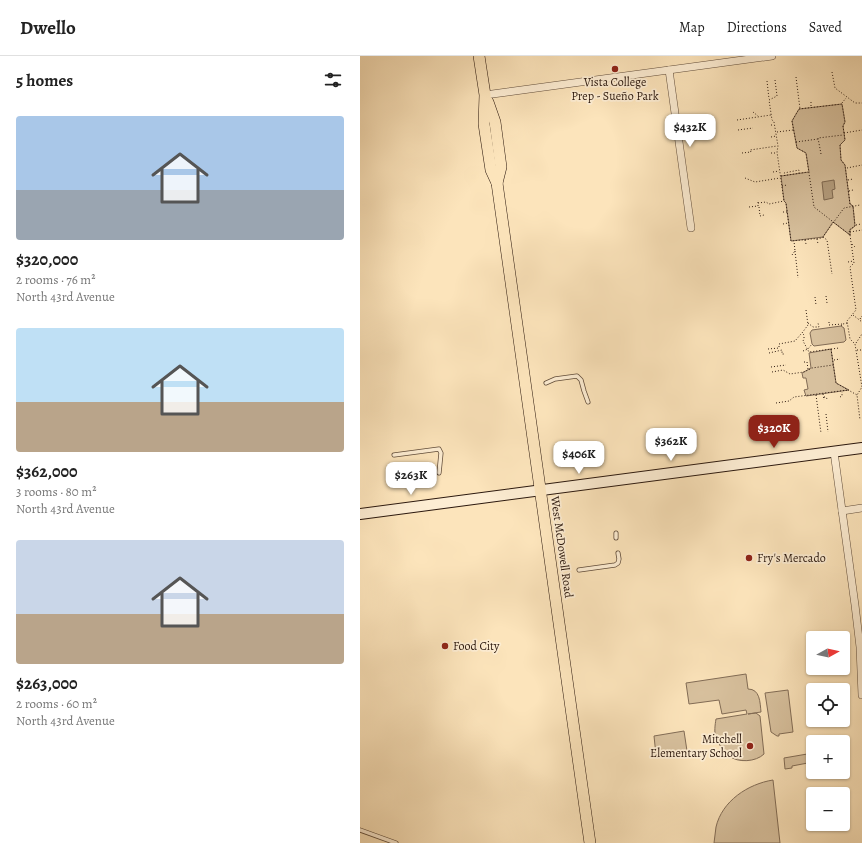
<!DOCTYPE html>
<html lang="en">
<head>
<meta charset="utf-8">
<style>
	body { margin:0; font-family:Alegreya,serif; background:#f2f2f2; color:#222; height:100vh; display:flex; flex-direction:column; font-size:15px; white-space:nowrap }
	* { box-sizing:border-box; margin:0 }
	p { font-size:13px; color:#767676 }
	.icon { flex:none; width:22px; height:22px; fill:none; stroke:currentColor; stroke-width:2; stroke-linecap:round; stroke-linejoin:round }
	.map { position:relative; flex:1; overflow:hidden }
	.sheet { display:flex; flex-direction:column; background:#fff; width:360px }
	.sheet>* { flex:none }
	.needle { width:26px; rotate:82deg }
	.tools { position:absolute; left:446px; top:575px; display:grid; gap:8px }
	.tools a { display:grid; place-items:center; width:44px; height:44px; border-radius:4px; background:#fff; box-shadow:0 1px 3px #0004; font-size:20px }
	.price { position:absolute; translate:-50% -34px; padding:0 9px; border-radius:8px; background:#fff; color:#222; font-size:13px; line-height:26px; filter:drop-shadow(0 1px 2px #0008) }
	.price::after { content:''; position:absolute; left:50%; top:24px; width:12px; height:9px; margin-left:-6px; background:inherit; clip-path:polygon(0 0,100% 0,50% 100%) }
	.price.on { background:#8f2418; color:#fff }
	ul { padding:0; list-style:none }
	li { display:grid; align-content:center; gap:8px; height:212px; padding:0 16px }
	li span { display:grid; place-items:center; height:124px; border-radius:4px; color:#555 }
	li>.icon { margin-inline-start:auto }
	span .icon { width:72px; height:72px; fill:#fffc; stroke-width:1 }
	li b { font-size:17px }
	h2 { display:flex; justify-content:space-between; align-items:center; height:48px; padding:0 16px; font-size:17px }
	header { display:flex; align-items:center; gap:24px; box-sizing:border-box; height:56px; padding:0 20px; background:#fff; border-bottom:1px solid #e0e0e0 }
	header strong { font-size:19px }
	nav { display:flex; gap:22px; margin-inline-start:auto; font-size:14px }
	main { display:flex; flex:1; min-height:0 }
	.map>svg:first-child { display:block }
	.green { fill:#d8c19e; stroke:#826c56 }
	.water { fill:#b59f80; stroke:#7e6952 }
	.lines { fill:none; stroke-linecap:round; stroke-linejoin:round }
	.lane-casing { stroke:#5f4b39; stroke-width:5 }
	.street-casing { stroke:#5f4b39; stroke-width:8 }
	.secondary-casing { stroke:#2b180e; stroke-width:12 }
	.primary-casing { stroke:#2b180e; stroke-width:12 }
	.path { stroke:#2b180e; stroke-width:1; stroke-dasharray:1 2; stroke-linecap:butt }
	.lane { stroke:#fdedd3; stroke-width:3.5 }
	.street { stroke:#fdedd3; stroke-width:7 }
	.secondary { stroke:#fdedd3; stroke-width:10 }
	.primary { stroke:#fce4bb; stroke-width:11 }
	.poi-dot { fill:#8f2418; stroke:#fdedd3; stroke-width:1.5 }
	.labels { text-anchor:middle; dominant-baseline:central; stroke-width:3.5; stroke-linejoin:round; paint-order:stroke }
	.poi-label { font-size:12px; fill:#2b180e; stroke:#fdedd3; text-anchor:start }
	.street-label { font-size:12px; fill:#2b180e; stroke:#fdedd3 }
</style>
</head>
<body>
<header>
<strong>Dwello</strong>
<nav><a>Map</a><a>Directions</a><a>Saved</a></nav>
</header>
<main>
<section class="sheet">
<h2>5 homes<svg class="icon" aria-label="filters" viewBox="0 0 24 24"><path d="M4 7h16M4 17h16"/><circle cx="9" cy="7" r="2"/><circle cx="15" cy="17" r="2"/></svg></h2>
<ul>
<li><span style="background:linear-gradient(#a9c7e8 60%,#9aa5b1 0)"><svg class="icon" aria-label="home" viewBox="0 0 24 24"><path d="M3 11l9-7 9 7M6 9v11h12V9"/></svg></span><div><b>$320,000</b><p>2 rooms · 76 m²</p><p>North 43rd Avenue</p></div></li>
<li><span style="background:linear-gradient(#bfe0f5 60%,#b9a48a 0)"><svg class="icon" aria-label="home" viewBox="0 0 24 24"><path d="M3 11l9-7 9 7M6 9v11h12V9"/></svg></span><div><b>$362,000</b><p>3 rooms · 80 m²</p><p>North 43rd Avenue</p></div></li>
<li><span style="background:linear-gradient(#c9d6e8 60%,#b9a48a 0)"><svg class="icon" aria-label="home" viewBox="0 0 24 24"><path d="M3 11l9-7 9 7M6 9v11h12V9"/></svg></span><div><b>$263,000</b><p>2 rooms · 60 m²</p><p>North 43rd Avenue</p></div></li>
</ul>
</section>
<div class="map">
<svg width="502" height="787" viewBox="0 0 502 787">
	<rect width="100%" height="100%" fill="#fce4bb"/>
	<filter id="stains"><feTurbulence type="fractalNoise" baseFrequency=".005" numOctaves="4"/><feColorMatrix values="0 0 0 0 .2 0 0 0 0 .09 0 0 0 0 .02 0 0 0 .5 -.17"/></filter>
	<radialGradient id="worn" r=".72"><stop offset=".6" stop-color="#630" stop-opacity="0"/><stop offset="1" stop-color="#630" stop-opacity=".3"/></radialGradient>
	<g class="green">
		<path d="M482,48l3,18 -2,4 2,14 -5,5 1,15 4,5 5,39 3,2 2,20 -5,4v5l-17,-13 -10,15 -32,4 -5,-38 -2,-2 -3,-25 28,-4 -3,-19 -9,-5 -5,-27 7,-12z"/>
		<path d="M481,270l3,2 2,12 -2,2 -30,4 -2,-2 -2,-11 2,-3z"/>
		<path d="M471,293l5,34 13,7 -43,6 -2,-6 4,-1 -2,-11h-3l-1,-5 9,-5 -2,-15z"/>
		<path d="M386,618l2,15c12,0 12,13 13,23l-13,2 8,-1 4,3 4,38c-8,8 -26,9 -35,2 -6,-4 -10,-12 -13,-18 -2,-6 -1,-13 0,-19l31,-5 -1,-4 -24,4 -3,-14 -30,4 -3,-21z"/>
		<path d="M428,634l5,42 -14,2v2h-2l-6,-4 -6,-39z"/>
		<path d="M324,675l3,20 -31,4 -2,-19z"/>
		<path d="M453,697v9l-21,4v2l-7,1 -1,-11z"/>
		<path d="M413,724l7,63h-66c1,-5 1,-11 2,-16 6,-26 32,-43 57,-47z"/>
	</g>
	<path class="water" d="M474,124l1,9 -3,1 1,8 -9,2 -2,-18z"/>
	<g class="lines">
		<defs>
			<g id="lane">
				<path d="M186,327l9,-4 22,-3 4,4 3,11 4,11"/>
				<path d="M34,399l45,-6 2,4 -2,20"/>
				<path d="M256,477v5"/>
				<path d="M219,514l36,-5 3,-2 1,-4 -1,-6"/>
				<path d="M0,774l36,13"/>
			</g>
			<g id="street">
				<path d="M309,14l22,158"/>
				<path d="M125,39l287,-39"/>
				<path d="M474,396l21,153 5,42 2,48"/>
				<path d="M482,455l20,-3"/>
			</g>
			<path id="secondary" d="M0,458l502,-66"/>
			<g id="primary">
				<path d="M119,0l6,39 -1,29 7,46 6,13 93,660"/>
				<path d="M128,46l7,20 6,45 -4,16"/>
			</g>
		</defs>
		<use href="#lane" class="lane-casing"/>
		<use href="#street" class="street-casing"/>
		<use href="#secondary" class="secondary-casing"/>
		<use href="#primary" class="primary-casing"/>
		<g class="path">
			<path d="M472,16l3,16 20,15h7"/>
			<path d="M436,21l4,32"/>
			<path d="M415,24l2,16 -8,4 3,20 2,2 4,24 -1,6 7,49 2,2 5,38 31,-3 22,-30 16,-3"/>
			<path d="M407,25l2,18"/>
			<path d="M451,46v5"/>
			<path d="M482,47l4,-5"/>
			<path d="M393,56l5,4"/>
			<path d="M377,64l34,-5"/>
			<path d="M411,69h3"/>
			<path d="M378,74l15,-2"/>
			<path d="M417,76l16,-2"/>
			<path d="M484,77l18,-3"/>
			<path d="M411,81l5,-1"/>
			<path d="M436,86l22,-3"/>
			<path d="M382,97l9,-1 -1,-2 27,-4"/>
			<path d="M411,97h6"/>
			<path d="M461,98l-3,-16 25,-3"/>
			<path d="M487,112l15,-3"/>
			<path d="M413,116l6,-1"/>
			<path d="M421,120l27,-4"/>
			<path d="M425,120l-1,-3 15,-3v3"/>
			<path d="M385,122l10,4 25,-4"/>
			<path d="M488,124l5,-1"/>
			<path d="M422,130l5,-1"/>
			<path d="M489,135l4,-1"/>
			<path d="M398,147l8,-1 3,2 15,-3"/>
			<path d="M389,151l9,-1v-6"/>
			<path d="M399,151l1,9 4,-1"/>
			<path d="M423,156h4"/>
			<path d="M423,168l5,-1"/>
			<path d="M496,169l5,-1"/>
			<path d="M490,176l12,-2"/>
			<path d="M490,179l-1,-5 6,-4 -2,-20 -3,-2 -5,-39 -4,-5 -1,-15 5,-5 -2,-14 2,-4 -3,-18 -43,5 -7,12 5,27 9,5 8,54 36,28 4,28 -4,4 6,43 -9,11 3,18 5,5 7,43 -5,8"/>
			<path d="M463,181l4,3 5,34"/>
			<path d="M457,183l1,5"/>
			<path d="M445,184l1,4"/>
			<path d="M492,188l3,3"/>
			<path d="M435,195l3,27"/>
			<path d="M432,199l3,-4 -1,-10"/>
			<path d="M488,206l5,-1"/>
			<path d="M466,240l1,7"/>
			<path d="M455,241l1,8"/>
			<path d="M446,254l2,15 -6,8 2,2v4l-1,2 6,11 30,-4"/>
			<path d="M493,259l9,7"/>
			<path d="M500,263l2,-3"/>
			<path d="M469,266v3l14,-1"/>
			<path d="M448,267l5,4h6l-1,-4"/>
			<path d="M481,270l2,-2 4,-1"/>
			<path d="M496,287l6,-9"/>
			<path d="M408,293l11,-1v-4l16,-3 6,-7"/>
			<path d="M471,293l5,34 21,12 3,25"/>
			<path d="M497,294h5"/>
			<path d="M443,295l5,-2 4,-5"/>
			<path d="M409,297l13,-3v4h2"/>
			<path d="M474,304l6,-1"/>
			<path d="M444,306h3l1,7"/>
			<path d="M411,311l15,-2"/>
			<path d="M412,316l11,-2 7,4 14,-2 8,-4 21,-3"/>
			<path d="M463,338l1,6"/>
			<path d="M456,339l5,38"/>
			<path d="M464,341h2l1,2"/>
			<path d="M480,341l2,-1v-4"/>
			<path d="M416,347l13,-2 5,-4 54,-7"/>
			<path d="M466,358l2,18"/>
		</g>
		<use href="#lane" class="lane"/>
		<use href="#street" class="street"/>
		<use href="#secondary" class="secondary"/>
		<use href="#primary" class="primary"/>
	</g>
	<g class="poi-dot">
		<circle cx="255" cy="13" r="4"/>
		<circle cx="389" cy="502" r="4"/>
		<circle cx="85" cy="590" r="4"/>
		<circle cx="390" cy="690" r="4"/>
	</g>
	<g class="labels">
		<g class="poi-label">
			<text x="255" y="26" text-anchor="middle">Vista College<tspan x="255" dy="14">Prep - Sueño Park</tspan></text>
			<text x="397" y="502">Fry's Mercado</text>
			<text x="93" y="590">Food City</text>
			<text x="382" y="683" text-anchor="end">Mitchell<tspan x="382" dy="14">Elementary School</tspan></text>
		</g>
		<g class="street-label">
			<text transform="translate(202 491) rotate(82)">West McDowell Road</text>
		</g>
	</g>
	<rect width="100%" height="100%" filter="url(#stains)"/>
	<rect width="100%" height="100%" fill="url(#worn)"/>
</svg>
<div class="tools">
<a><svg class="needle" viewBox="-14 -14 28 28"><path d="M0-13l5 13h-10z" fill="#e53935"/><path d="M0 13l5-13h-10z" fill="#767676"/></svg></a>
<a><svg class="icon" aria-label="locate" viewBox="0 0 24 24"><circle cx="12" cy="12" r="6"/><path d="M12 2v4M12 18v4M2 12h4M18 12h4"/></svg></a>
<a>+</a>
<a>−</a>
</div>
<b class="price" style="left:330px;top:92px">$432K</b>
<b class="price on" style="left:414px;top:393px">$320K</b>
<b class="price" style="left:311px;top:406px">$362K</b>
<b class="price" style="left:219px;top:419px">$406K</b>
<b class="price" style="left:51px;top:440px">$263K</b>
</div>
</main>
</body>
</html>
